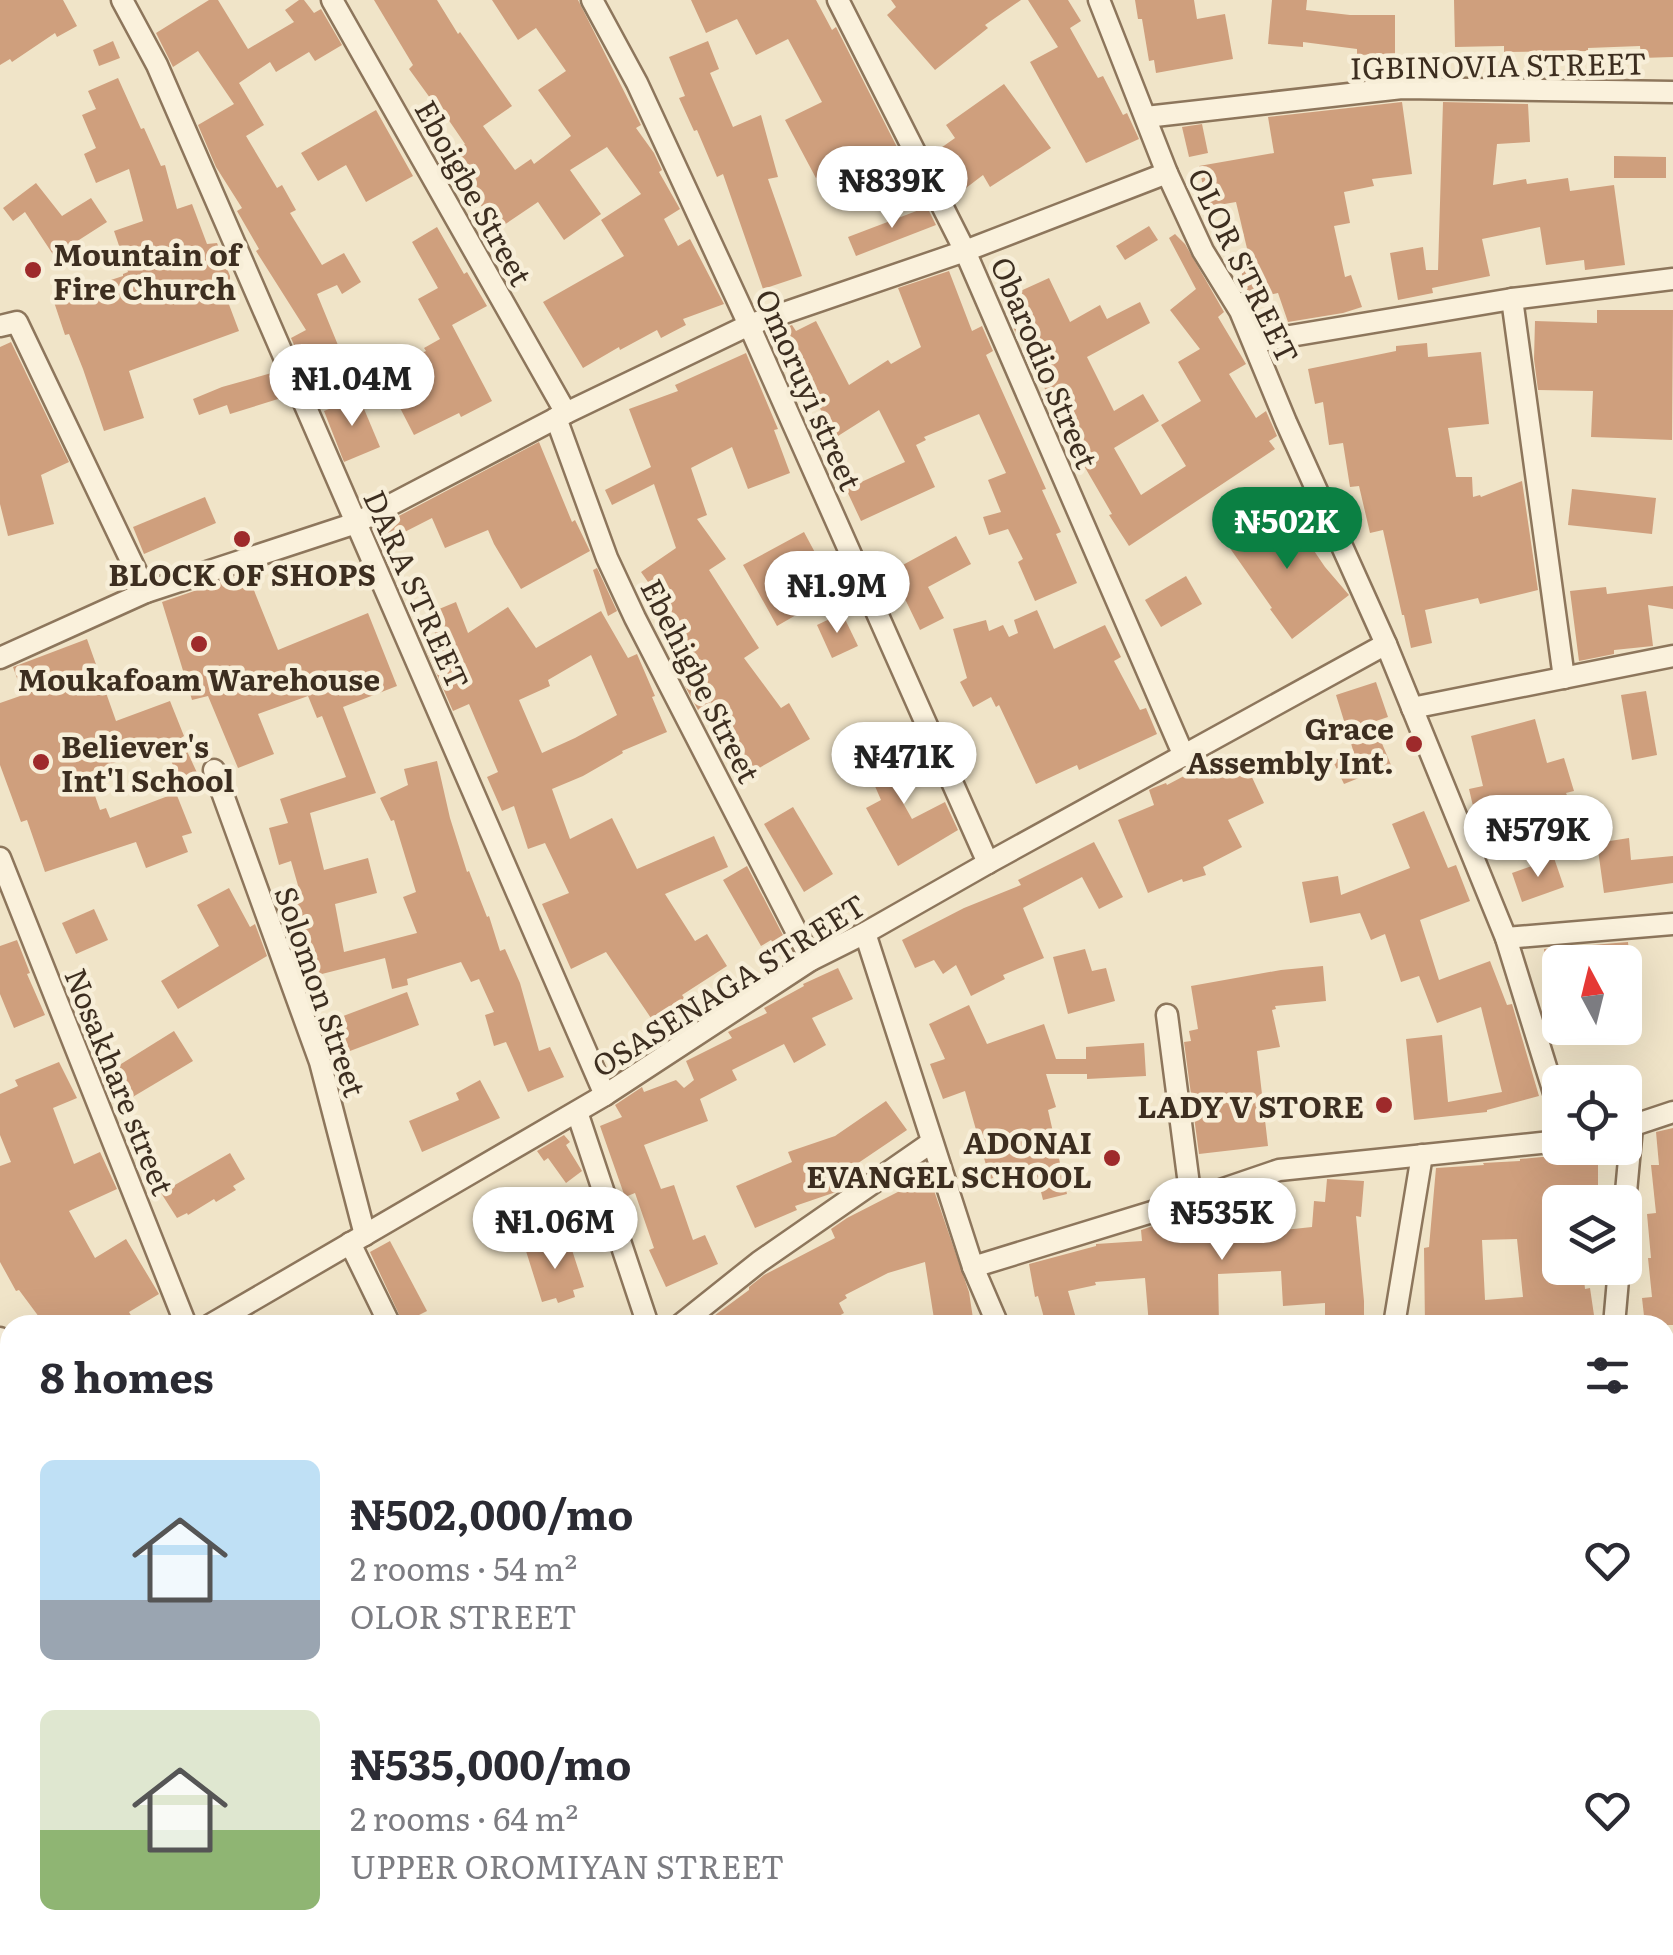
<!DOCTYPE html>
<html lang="en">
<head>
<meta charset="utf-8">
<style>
	body { margin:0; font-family:Literata,serif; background:#f7f7f7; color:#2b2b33; height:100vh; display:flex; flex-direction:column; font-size:38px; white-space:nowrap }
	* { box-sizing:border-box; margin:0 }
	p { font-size:32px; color:#7c7c81 }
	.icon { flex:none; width:55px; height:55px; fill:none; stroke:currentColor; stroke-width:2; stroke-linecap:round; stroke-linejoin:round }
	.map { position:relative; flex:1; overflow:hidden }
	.sheet { position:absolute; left:0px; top:1315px; width:1675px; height:640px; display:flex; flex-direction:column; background:#fff; border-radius:30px 30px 0 0; box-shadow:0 10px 40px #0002 }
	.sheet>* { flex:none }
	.needle { width:65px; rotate:353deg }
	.fabs { position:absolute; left:1542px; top:945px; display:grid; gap:20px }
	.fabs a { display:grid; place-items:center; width:100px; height:100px; border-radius:15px; background:#fff; box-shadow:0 10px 40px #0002; font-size:50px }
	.price { position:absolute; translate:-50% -85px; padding:0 22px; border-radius:35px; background:#fff; color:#222; font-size:32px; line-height:65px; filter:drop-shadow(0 2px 5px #0008) }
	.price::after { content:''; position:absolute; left:50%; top:60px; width:30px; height:22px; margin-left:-15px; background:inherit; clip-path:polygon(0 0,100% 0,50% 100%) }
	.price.selected { background:#0b8043; color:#fff }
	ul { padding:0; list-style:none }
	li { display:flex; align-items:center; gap:30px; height:250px; padding:0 40px }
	li span { display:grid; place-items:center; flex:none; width:280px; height:200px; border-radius:15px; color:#555 }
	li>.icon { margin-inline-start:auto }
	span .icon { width:120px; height:120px; fill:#fffc; stroke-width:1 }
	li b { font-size:42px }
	h2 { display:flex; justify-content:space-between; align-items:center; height:120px; padding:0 40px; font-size:42px }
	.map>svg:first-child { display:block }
	.building { fill:#cf9f7d; fill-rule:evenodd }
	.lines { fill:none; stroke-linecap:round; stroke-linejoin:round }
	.minor-casing { stroke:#8d765c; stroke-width:25 }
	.minor { stroke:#faf1dc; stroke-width:20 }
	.poi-dot { fill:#9e2a2b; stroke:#f7eed8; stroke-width:4 }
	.labels { text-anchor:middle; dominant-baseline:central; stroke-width:9; stroke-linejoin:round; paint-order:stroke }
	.street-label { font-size:30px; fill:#3d2e20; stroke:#f7eed8 }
	.poi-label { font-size:30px; font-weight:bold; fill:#3d2e20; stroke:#f7eed8; text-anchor:end }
</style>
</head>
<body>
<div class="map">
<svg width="1673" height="1955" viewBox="0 0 1673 1955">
	<rect width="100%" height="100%" fill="#f0e4c8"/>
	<g class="building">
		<path d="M0,0h63l14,26 -20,11 -2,-4 -43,29 -2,-3 -10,6z"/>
		<path d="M209,0h9l30,49 46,-27 -9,-12 14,-10h5l10,13 7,-4 21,36 -27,16 -6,-9 -33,20 -6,-10 -31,21 25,42 -18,11 31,52 5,-3 14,25 -6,3 32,52 22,-12 17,29 -19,12 -5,-9 -20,9 23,56 -35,20 -14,-32 15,-8 -50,-79 3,-2 -22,-38 5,-3 -26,-41 -18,-42 36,-21 -36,-53 -25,16 -17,-34z"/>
		<path d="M374,0h63l21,34 2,-2 52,74 -29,20 32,44 16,-11 3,5 37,-28 -33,-46 28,-19 -30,-43 -18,12 -26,-40h86l63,125 -5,3 18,25 8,17 -3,2 21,37 -16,10 14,27 12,-7 34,65 -41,15 3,6 -25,13 -4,-8 -37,20 -1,-3 -36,21 -40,-66 81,-46 -23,-36 40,-26 -34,-47 -37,23 31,44 -37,26 -26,-38 -40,27 -23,-32 2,-1 -29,-40 17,-12 -30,-44 -2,2 -24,-33 4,-4z"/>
		<path d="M691,0h125l16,30 4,-3 65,128 -76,40 -40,-75 37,-18 -34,-63 -32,16 -19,-36 -31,14z"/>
		<path d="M891,0h130l-36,25 3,3 -53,42 -48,-55 9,-8z"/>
		<path d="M1028,0h40l13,21 -11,7 28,50 5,-2 20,39 4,-2 12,26 -53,24 -56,-101 28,-15z"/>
		<path d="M1135,0h59l3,19 28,-5 8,45 -77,14 -2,-13 -5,1 -7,-42h-4z"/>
		<path d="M1272,0h35l-1,10 44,5h45v39l-38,1v-6l-54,-7v5l-35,-3z"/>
		<path d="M1454,0h219v57l-32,1 -1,-12 -52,2v3l-84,1v-6l-49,1z"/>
		<path d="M113,41l7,17 -21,8 -6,-16z"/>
		<path d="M708,41l11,28 -9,4 23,54 28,-12 17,62 -10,2 34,97 -39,13 -40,-115 -6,3 -20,-47 -3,1 -15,-33 6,-2 -16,-39z"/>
		<path d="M118,78l23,51 3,-1 17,38 4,-1 12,44 15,-5 15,40 10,-1 13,33v7l-8,3 17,45 -110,40 15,47 -40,13 -21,-62 -14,-35 -4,1 -12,-36 70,-23v-2l5,-2 -14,-41 29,-10 -14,-52 -33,14 -12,-29 12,-6 -14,-33 14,-6 -8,-18z"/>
		<path d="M1004,84l47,64 -61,39 -7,-12 -17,13 -28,-38 17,-12 -9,-13z"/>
		<path d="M1402,102l10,72 -40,5 2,7 -30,6 6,31 -16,3 11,51 6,-2 11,32 -19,6 -55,9 -10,-29 -29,6 -4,-6 -5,-31 10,-1 -14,-59 -29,5 -8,-41 75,-13 -6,-36z"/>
		<path d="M1443,102l85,2 2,38 -33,2 -4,41 33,-6 1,5 41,-6 2,13 44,-6 11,80 -40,5 -1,-10 -38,5 -6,-38 -58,12 8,37 -58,12 1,5 -35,7 -8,-47 33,-6 3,23h12z"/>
		<path d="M376,110l37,66 -47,26 -20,-37 -28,16 -17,-28z"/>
		<path d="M1202,124l6,29 -19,4 -7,-30z"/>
		<path d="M1614,156l52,1v21h-52z"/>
		<path d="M36,183l26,33 29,-18 16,24 -53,34 -29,-44 -12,9 -10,-13z"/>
		<path d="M927,207l9,18 -80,31 -8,-19z"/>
		<path d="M1149,226l9,14 -33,20 -9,-14z"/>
		<path d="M437,227l27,47 3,-2 20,34 -35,19 40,76 -31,16 -2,-4 -45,22 -32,-62 44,-22 -2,-3 16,-9 -22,-40 20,-11 -26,-46z"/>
		<path d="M1175,234l10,10 39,68 -6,5 28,47 -17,10 27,44 10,-7 11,25 -8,5 6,8 -146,97 -20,-31 3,-1 -40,-69 -28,-58 9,-5 -27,-50 -9,5 -14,-38 46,-21 21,44 30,-17 7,14 33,-17 10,21 -63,34 27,54 29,-17 16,27 -45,27 27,47 45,-29 -25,-41 40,-24 -23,-39 22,-13 -30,-39 26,-21 -27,-51z"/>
		<path d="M949,271l23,60 10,-5 11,25 -7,4 60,134 -4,1 19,42 -5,2 21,49 -42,18 -17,-39 5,-3 -15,-30 -19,6 -6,-18 18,-5 -13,-32 18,-7 -27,-59 -55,23 2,3 -10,5 19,42 -74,34 -15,-32 59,-27 -26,-52 -41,26 -23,-35 -5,2 -35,-72 17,-6 4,6 20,-10 33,64 39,-25 3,4 30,-17 -23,-59z"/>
		<path d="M1597,310h76l-1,130 -81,-3 2,-46 -55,-1 -4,-31 1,-38 62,2z"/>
		<path d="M11,342l58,120 -28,13 13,49 -46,12 -8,-32v-157z"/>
		<path d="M1427,343l1,14 53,-5 8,72 -41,4 8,49h16l1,20 7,-2 1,2 41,-16 16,109 -58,14 -2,-6 -53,12 7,33 -21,5 -7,-33h-2l-19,-85 -13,3 -11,-47 -9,1 -7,-44 -14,2 -6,-43 -8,2 -7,-35 88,-18v-5z"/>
		<path d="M746,353l32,76 -4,1 16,43 -42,16 -16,-42 -41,21 16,47 -10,4 29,40 -17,11 50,78 -15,10 37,50 8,-5 21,36 -65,37 -20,-36 10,-5 -24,-33 -13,8 -13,-24 15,-9 -39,-64 6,-4 -26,-37 35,-24 -22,-64 -42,21 -7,-15 46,-23 -22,-58 49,-18 -3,-6z"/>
		<path d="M275,372l6,11 -7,4 4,12 -48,15 -3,-9 -28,10 -6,-16 29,-12z"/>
		<path d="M359,397l21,50 -36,15 -20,-51z"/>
		<path d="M539,442l33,80 3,-2 15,31 -69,38 -27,-45 -6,-14 -43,18 -13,-30 -47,24 -7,-15z"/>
		<path d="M1572,489l84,9 -4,36 -84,-9z"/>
		<path d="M205,497l11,26 -72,31 -11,-27z"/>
		<path d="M1283,505l42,62 24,28 -57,44 -22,-30 2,-1 -45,-64z"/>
		<path d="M804,532l15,28 -34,19 18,32 -26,15 -34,-61z"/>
		<path d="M956,536l15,28 -43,23 16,31 -24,12 -15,-31 -13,7 -15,-27z"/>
		<path d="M597,568l20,43 -9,5 -15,-46z"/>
		<path d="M247,573l31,77 90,-37 29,73 -54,21 33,86 -66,20 14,57 44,-12 9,35 -42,11 9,48 73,-19 -14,-36 13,-5 -22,-72 -3,1 -11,-23 28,-13 -4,-16 33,-8 13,57 17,54 2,-1 18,46 2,-1 11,35 5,-2 15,34 19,68 11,-4 14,30 -36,15 -22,-50 -12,4 -9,-31 9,-3 -15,-33 -8,3 -10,-20 -54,17 1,6 -16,4 -7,-31 -75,19 -10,-56 -15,4 -8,-22 24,-7 -10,-35 -12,4 -10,-37 19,-5 -8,-24 66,-22 -24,-61 -5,2 -9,-22 -50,18 16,40 -36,14 -30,-72 -16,4 -30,-98z"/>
		<path d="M1186,576l16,28 -41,23 -16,-27z"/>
		<path d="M1673,586v23l-25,-4 5,41 -39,4v4l-35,7 -9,-70 36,-4 1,7z"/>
		<path d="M456,602l12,31 40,-26 28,41 65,-37 27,47 9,-4 18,42 -3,1 15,35 -45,19 1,2 -40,23 -31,13 18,50 42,-21 25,51 77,-33 14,31 -63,27 30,47 12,-7 20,32 -45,29 3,4 -32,22 -47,-69 -35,17 -12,-27 -17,-38 27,-11 -24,-50 -17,6 -14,-43 -12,5 -15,-34 11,-5 -29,-68 -16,7 -27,-61 14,-5 -13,-31zM591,655l26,60 -42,23 -33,15 -23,-53 31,-14 -2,-6z"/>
		<path d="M1037,610l17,39 51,-24 16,32 -7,4 26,49 6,-2 11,26 -78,36 -2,-5 -41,19 -37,-79 -3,2 -5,-10 -18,10 -13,-25 7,-4 -14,-49 33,-9 3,11 14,-6 6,12 9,-4 -4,-13z"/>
		<path d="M842,613l16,33 -26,12 -15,-33z"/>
		<path d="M87,639l29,82 54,-20 14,35 -3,2 18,39 -18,7 -17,-40 -77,29 13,37 6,-2 4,10 66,-25 16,40 -10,3 6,16 -42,16 -10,-26 -91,30 -18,-52 -6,2 -21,-57v-62l23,-8 -10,-28z"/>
		<path d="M1376,682l12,35 -15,5 18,43 -47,19 -12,-25 21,-9 -17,-55z"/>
		<path d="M1646,691l11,64 -25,5 -11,-65z"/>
		<path d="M1535,719l12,44 17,-5 10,33 -8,2 14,32 -17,8 -16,-34 -42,13 -4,-11 -28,5 -4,-17 14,-3 -12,-50z"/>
		<path d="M909,742l13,31 -29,12 19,34 33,-17 13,28 -60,36 -32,-58 15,-8 -17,-39z"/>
		<path d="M1243,758l21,45 -36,17 14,27 -39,20 3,8 -23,7 -1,-3 -34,14 -30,-73 36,-15 -5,-15 4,-2 13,-5 1,2 34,-18 5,8z"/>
		<path d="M793,807l40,67 -29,18 -40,-68z"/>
		<path d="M1424,811l24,57 8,-3 14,36 -50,19 19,60 51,-19 17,44 5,-1 27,92 -52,14v2l-73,8 -8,-81 36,-4 6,67 54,-10 -21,-85 -44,16 -18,-47 -18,6 -16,-48 -14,6 -11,-27 -50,10 -8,-41 36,-6 3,19 69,-27 -18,-44z"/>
		<path d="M1629,838l2,22 42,-4v27l-69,10 -7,-50z"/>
		<path d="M1094,842l29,55 -24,12 -17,-32 -59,31 21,50 -41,17 2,4 -34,17 -15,-31 -13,9 -9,-14 -19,8 -13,-28 62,-32 57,-23 -3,-5z"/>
		<path d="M1554,858l10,29 -42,15 -10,-29z"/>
		<path d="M747,866l38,73 -10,6 -4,-5 -10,6 -38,-66z"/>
		<path d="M229,888l21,39 5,-3 12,32 -89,53 -17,-28 58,-35 -22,-41z"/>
		<path d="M94,909l14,31 -32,14 -14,-31z"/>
		<path d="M17,940l13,33 -3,1 18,41 -31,13 -14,-34v-48z"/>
		<path d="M1628,942l2,20h-70v33h-11l-5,-46z"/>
		<path d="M1085,949l7,22 14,-3 9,33 -47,13 -15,-57z"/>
		<path d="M1323,966l3,35 -51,5 1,3 -4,1 8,37 -23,4 11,95 -69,8 -15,-112 7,-1 -2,-10 9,-2 -7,-43 90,-16z"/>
		<path d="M838,968l15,31 -41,19 14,27 -32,18 -10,-19 -52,26 5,10 -37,19 8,22 -64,24 17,44 13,-4 19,55 12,-5 13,29 -52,23 -17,-37 5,-2 -19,-55 -10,4 -25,-71 22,-9 -7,-12 27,-18 2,5 32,-12 8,8 10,-8 -8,-19 46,-23 -4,-6 39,-19 -3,-5 40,-22 -1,-2z"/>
		<path d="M407,992l12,33 -77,29 -12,-33z"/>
		<path d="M969,1005l18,39 57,-20 12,35h30v-12l58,-4 2,33 -59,3v-5h-41l10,33 -8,3 19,84 -24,6 -9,-36 -44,15 -25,-88 -22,8 -13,-35 15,-5 -16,-35z"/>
		<path d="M174,1031l19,30 -62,37 -18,-29z"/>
		<path d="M59,1062l18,36 -24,10 21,56 26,-12 17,37 -48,22 26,47 31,-19 33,55 -30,18 4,7 -9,6h-79l-26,-35 -3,1 -16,-29v-96l11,-4 -11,-27v-41l18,-8 -3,-6z"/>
		<path d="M480,1080l20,38 -78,34 -13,-31 50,-21 -3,-7z"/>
		<path d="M886,1101l21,29 -71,48 4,11 -4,3 -41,14 2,4 -42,18 -19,-42 56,-24 -4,-10 47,-16z"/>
		<path d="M1673,1128v197h-28l-3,-27 10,-1 -4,-39h3l-4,-44 9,-1 -5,-48h8l-3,-33z"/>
		<path d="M564,1135l6,7 -4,3 16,26 -16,12 -18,-25 -4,3 -7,-10z"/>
		<path d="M230,1153l15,26 -12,7 3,4 -20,12 -2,-3 -26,16 -1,-2 -10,5 -16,-25z"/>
		<path d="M1598,1156v46h-43l2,39h3v27h23l2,21 5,-1 5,34 -21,3h-149l-1,-77 5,-1 7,-79 48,-3 -1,-2 37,-2v-2l22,-2zM1517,1239l6,58 -38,3 -3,-60z"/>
		<path d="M929,1176l40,116 5,33h-39l-10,-63 -37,11 -43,22 2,3 -8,5 5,10 -20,12h-116l-1,-4 42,-31v-3l15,-12 71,-37 -4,-9 16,-11z"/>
		<path d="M1327,1179l37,2 -3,36 -5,-1 8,85v24h-39v-22l-42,3 -2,-35 -63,3 1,51h-70l-4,-47 -50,4 1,3 -28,6 10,34h-32l-8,-29 -3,1 -6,-33 67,-18v-2l46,-3 -1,-11 15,-5 29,-2v-7l15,-5 34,1 -1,-11 30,-2 2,33 47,-5 2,-26 11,1z"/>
		<path d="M390,1241l37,70 -24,12 -33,-71z"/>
		<path d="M557,1241l4,12 11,-3 12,37 -11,3 2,7 -17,6 -2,-5 -14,4 -16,-51z"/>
	</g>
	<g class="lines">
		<defs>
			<g id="minor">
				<path d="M122,0l35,65 448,1030"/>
				<path d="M332,0l234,413"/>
				<path d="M592,0l45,83 112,242 239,538"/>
				<path d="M838,0l127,251 219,505"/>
				<path d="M1099,0l68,173 36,78 37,60 46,111 100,222 120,294 54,174"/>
				<path d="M1146,117l256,-29 271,4"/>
				<path d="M1512,299l52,379"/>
				<path d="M0,326l17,-4 129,270"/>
				<path d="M1254,342l258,-43 161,-20"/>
				<path d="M556,418l51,140 28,60 176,342"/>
				<path d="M0,658l146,-66 210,-69 210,-110 183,-88 216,-74 202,-78"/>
				<path d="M1412,708l261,-52"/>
				<path d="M214,770l106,292 45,173"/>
				<path d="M0,858l186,467"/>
				<path d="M865,933l108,334 25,58"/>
				<path d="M1506,938l167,-14"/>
				<path d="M1167,1015l24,185"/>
				<path d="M577,1112l71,213"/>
				<path d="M1625,1128l48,-16"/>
				<path d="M1625,1203l7,-76"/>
				<path d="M350,1243l40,82"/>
				<path d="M973,1267l218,-67 88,-30 281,-29"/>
				<path d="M210,1325l395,-230 206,-135 54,-27 123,-70 398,-219"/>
				<path d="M680,1325l79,-63 173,-120"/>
				<path d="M1394,1325l28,-170"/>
				<path d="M1614,1325l5,-57"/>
				<path d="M0,1338l10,10"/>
				<path d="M0,1457l10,-7"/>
				<path d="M645,1945l2,10"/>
				<path d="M1250,1945l4,10"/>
				<path d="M80,1955l15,-10"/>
				<path d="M491,1955l15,-10"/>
				<path d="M1323,1955l26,-10"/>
				<path d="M1558,1955l1,-10"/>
			</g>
		</defs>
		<use href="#minor" class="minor-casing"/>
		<use href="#minor" class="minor"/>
	</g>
	<g class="poi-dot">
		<circle cx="33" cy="270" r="10"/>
		<circle cx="242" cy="539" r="10"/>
		<circle cx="199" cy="644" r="10"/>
		<circle cx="1414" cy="744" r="10"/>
		<circle cx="41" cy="762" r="10"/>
		<circle cx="1384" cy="1105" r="10"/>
		<circle cx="1112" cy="1158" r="10"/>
	</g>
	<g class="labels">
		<g class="street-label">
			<text transform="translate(1498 64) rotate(-1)">IGBINOVIA STREET</text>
			<text transform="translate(475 192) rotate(61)">Eboigbe Street</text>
			<text transform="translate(1245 265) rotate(64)">OLOR STREET</text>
			<text transform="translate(1046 362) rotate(67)">Obarodio Street</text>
			<text transform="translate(810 389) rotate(66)">Omoruyi street</text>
			<text transform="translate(418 589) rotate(66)">DARA STREET</text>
			<text transform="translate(702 680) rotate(63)">Ebehigbe Street</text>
			<text transform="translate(728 984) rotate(-32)">OSASENAGA STREET</text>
			<text transform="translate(322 991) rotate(71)">Solomon Street</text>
			<text transform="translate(121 1081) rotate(68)">Nosakhare street</text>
		</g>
		<g class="poi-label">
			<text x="53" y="253" text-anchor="start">Mountain of<tspan x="53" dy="34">Fire Church</tspan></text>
			<text x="242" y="573" text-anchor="middle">BLOCK OF SHOPS</text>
			<text x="199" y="678" text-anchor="middle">Moukafoam Warehouse</text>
			<text x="1394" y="727">Grace<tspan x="1394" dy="34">Assembly Int.</tspan></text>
			<text x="61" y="745" text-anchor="start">Believer's<tspan x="61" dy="34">Int'l School</tspan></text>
			<text x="1364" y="1105">LADY V STORE</text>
			<text x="1092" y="1141">ADONAI<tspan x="1092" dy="34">EVANGEL SCHOOL</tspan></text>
		</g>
	</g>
</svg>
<div class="fabs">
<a><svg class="needle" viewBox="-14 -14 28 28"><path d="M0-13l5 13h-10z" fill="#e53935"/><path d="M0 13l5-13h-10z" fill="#7c7c81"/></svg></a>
<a><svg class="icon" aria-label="locate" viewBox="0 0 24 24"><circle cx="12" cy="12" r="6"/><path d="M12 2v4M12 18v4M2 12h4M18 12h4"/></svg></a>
<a><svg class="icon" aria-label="layers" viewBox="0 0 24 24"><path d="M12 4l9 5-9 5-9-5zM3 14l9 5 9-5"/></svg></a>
</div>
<b class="price" style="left:892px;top:231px">₦839K</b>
<b class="price" style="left:352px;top:429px">₦1.04M</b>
<b class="price selected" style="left:1287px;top:572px">₦502K</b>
<b class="price" style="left:837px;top:636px">₦1.9M</b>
<b class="price" style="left:904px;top:807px">₦471K</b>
<b class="price" style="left:1538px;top:880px">₦579K</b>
<b class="price" style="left:1222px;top:1263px">₦535K</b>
<b class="price" style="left:555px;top:1272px">₦1.06M</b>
<section class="sheet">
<h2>8 homes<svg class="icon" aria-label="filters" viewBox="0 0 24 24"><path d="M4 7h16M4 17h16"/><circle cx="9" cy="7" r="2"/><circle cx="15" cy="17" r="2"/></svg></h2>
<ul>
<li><span style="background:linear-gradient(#bfe0f5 70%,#9aa5b1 0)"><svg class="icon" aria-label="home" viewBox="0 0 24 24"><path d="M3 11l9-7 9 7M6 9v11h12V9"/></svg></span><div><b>₦502,000/mo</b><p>2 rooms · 54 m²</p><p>OLOR STREET</p></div><svg class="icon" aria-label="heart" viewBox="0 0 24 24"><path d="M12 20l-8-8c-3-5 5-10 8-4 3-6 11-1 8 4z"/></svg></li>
<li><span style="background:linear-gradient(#dfe7d0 60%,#8fb573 0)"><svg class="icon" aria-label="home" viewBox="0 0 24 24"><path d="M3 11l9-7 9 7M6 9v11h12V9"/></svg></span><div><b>₦535,000/mo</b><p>2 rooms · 64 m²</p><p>UPPER OROMIYAN STREET</p></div><svg class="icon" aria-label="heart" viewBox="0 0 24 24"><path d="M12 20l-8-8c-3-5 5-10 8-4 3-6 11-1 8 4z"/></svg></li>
</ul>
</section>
</div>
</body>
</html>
